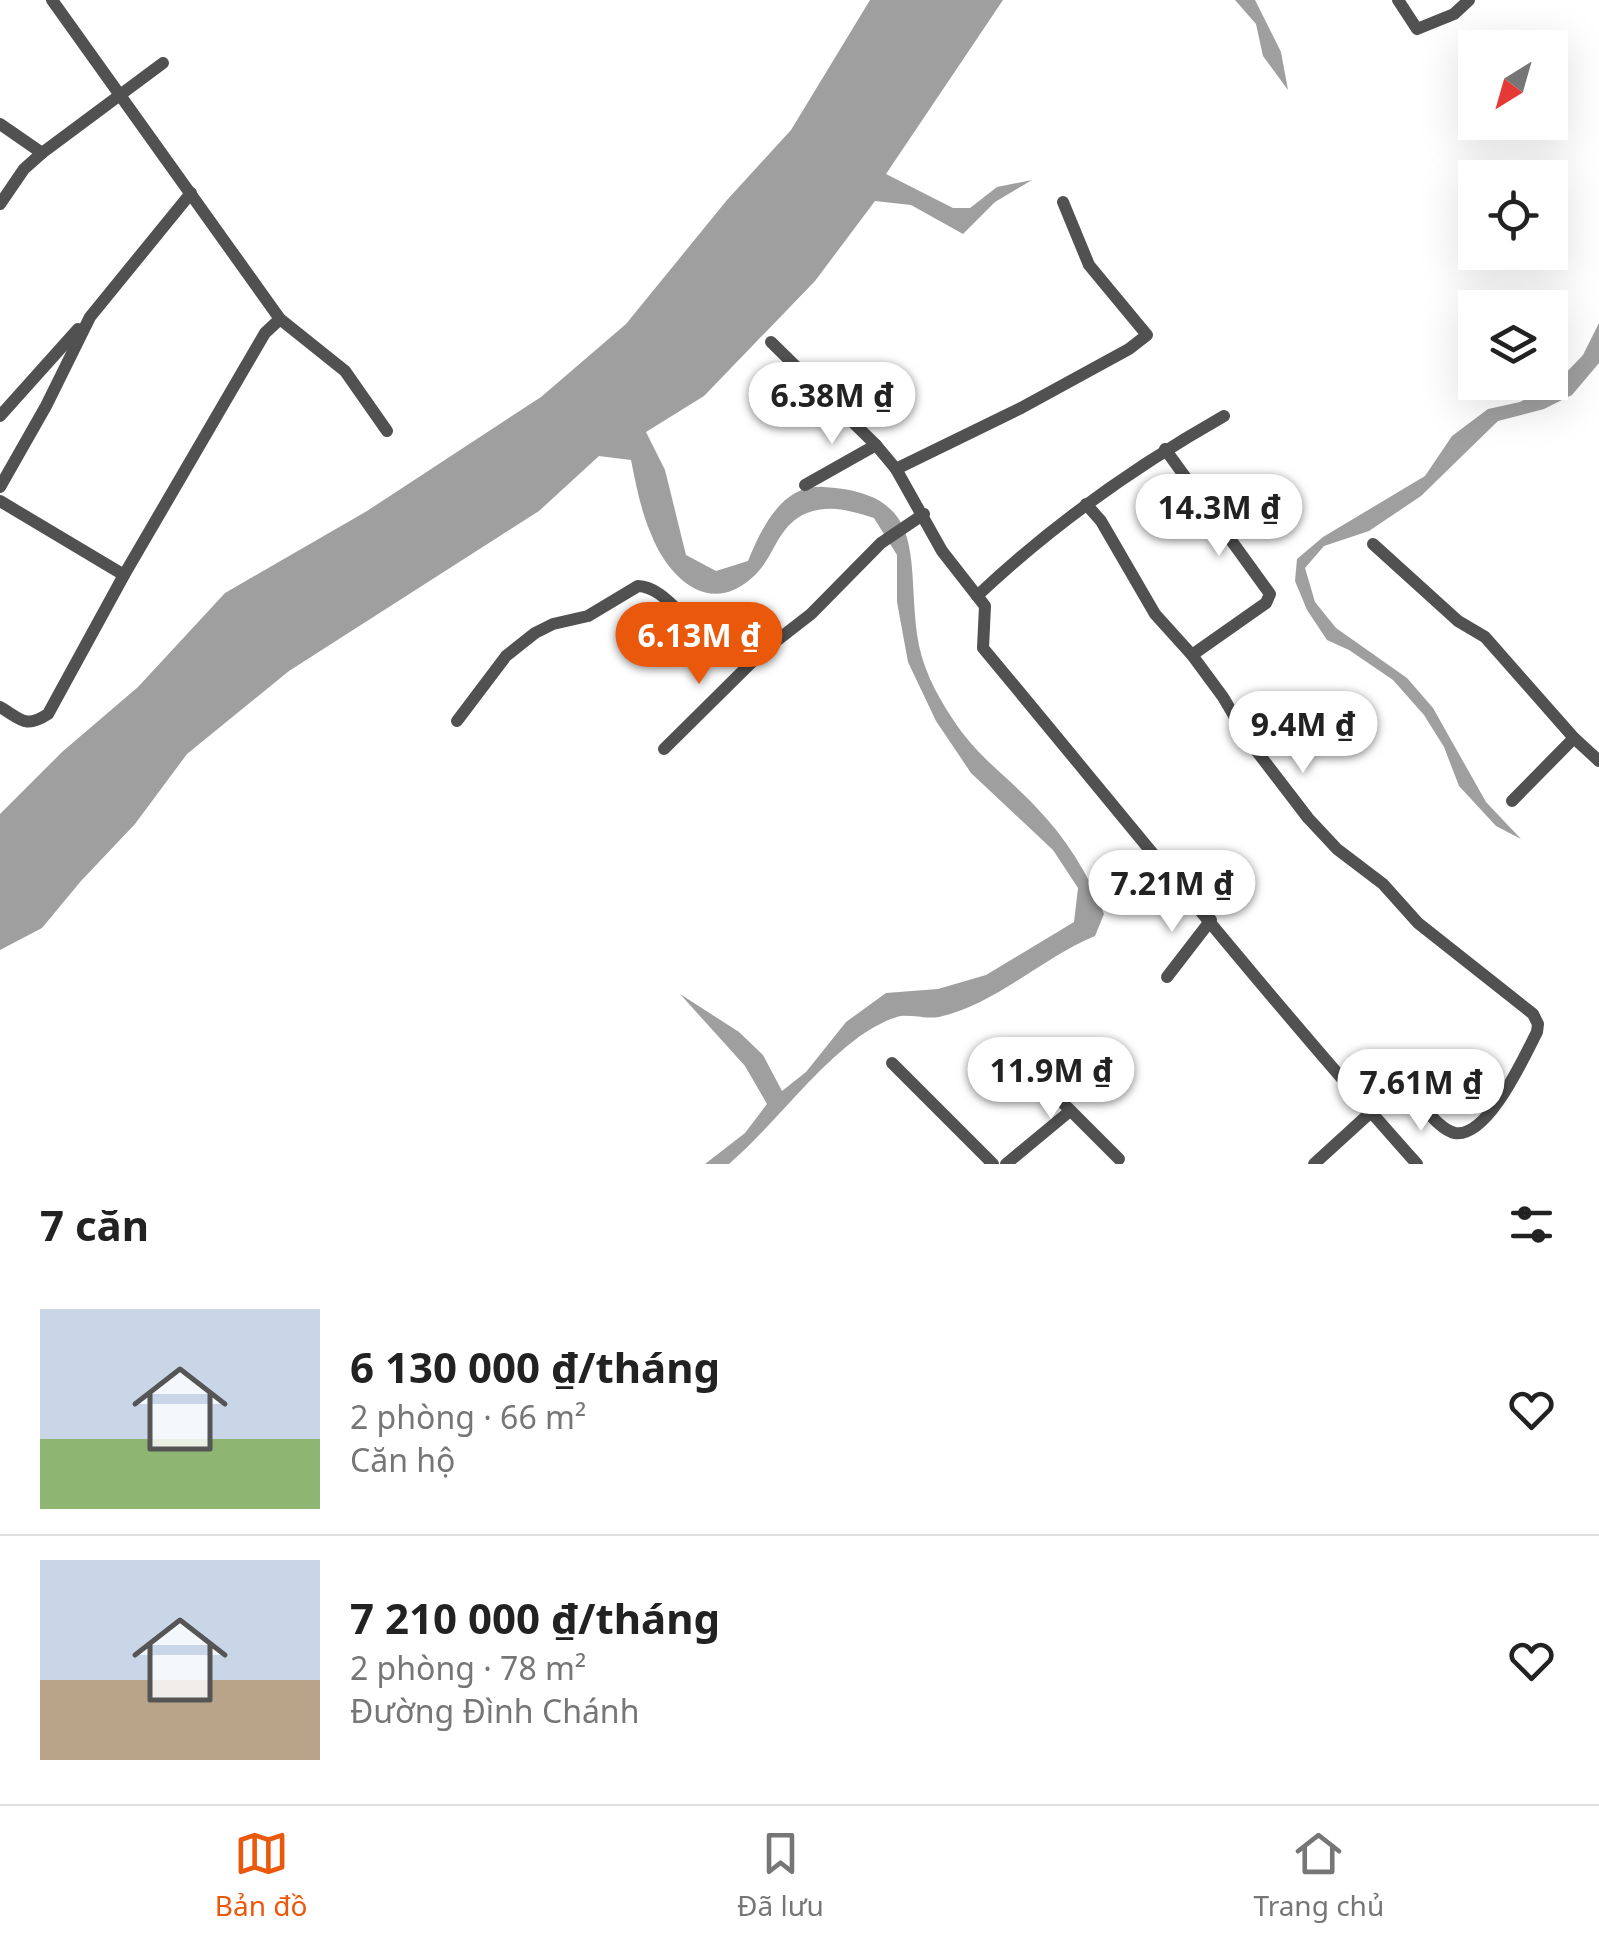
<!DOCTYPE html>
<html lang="vi">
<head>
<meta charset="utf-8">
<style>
	body { margin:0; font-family:"Noto Sans",sans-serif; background:#f6f6f6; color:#222; height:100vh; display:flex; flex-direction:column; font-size:38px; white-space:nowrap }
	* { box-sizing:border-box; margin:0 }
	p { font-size:32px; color:#767676 }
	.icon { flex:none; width:55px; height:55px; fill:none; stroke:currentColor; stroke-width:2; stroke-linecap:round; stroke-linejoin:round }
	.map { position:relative; height:1164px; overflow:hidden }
	.panel { display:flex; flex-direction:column; background:#fff; flex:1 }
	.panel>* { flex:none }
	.needle { width:65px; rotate:217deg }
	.fabs { position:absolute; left:1458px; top:30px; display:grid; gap:20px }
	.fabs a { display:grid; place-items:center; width:110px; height:110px; border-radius:0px; background:#fff; box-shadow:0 10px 40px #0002; font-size:50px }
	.price { position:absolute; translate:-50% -85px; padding:0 22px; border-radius:35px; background:#fff; color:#222; font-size:32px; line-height:65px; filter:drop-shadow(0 2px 5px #0008) }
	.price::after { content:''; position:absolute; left:50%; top:60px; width:30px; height:22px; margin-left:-15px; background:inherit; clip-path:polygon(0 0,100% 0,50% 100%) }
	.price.active { background:#ea580c; color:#fff }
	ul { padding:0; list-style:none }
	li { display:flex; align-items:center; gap:30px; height:250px; padding:0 40px }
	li+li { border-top:2px solid #e0e0e0 }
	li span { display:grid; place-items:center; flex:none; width:280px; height:200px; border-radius:0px; color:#555 }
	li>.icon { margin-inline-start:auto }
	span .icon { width:120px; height:120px; fill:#fffc; stroke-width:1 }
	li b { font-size:42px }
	h2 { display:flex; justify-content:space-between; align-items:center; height:120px; padding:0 40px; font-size:42px }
	.menu { display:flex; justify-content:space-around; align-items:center; height:140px; border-top:2px solid #e0e0e0; background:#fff; font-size:28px; color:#767676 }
	.menu a { display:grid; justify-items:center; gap:5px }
	.menu .active { color:#ea580c }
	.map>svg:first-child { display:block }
	.water { fill:#9f9f9f }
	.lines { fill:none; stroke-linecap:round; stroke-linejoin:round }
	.minor { stroke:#515151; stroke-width:12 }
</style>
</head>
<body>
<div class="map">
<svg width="1599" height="1164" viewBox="0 0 1599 1164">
	<rect width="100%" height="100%" fill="#fff"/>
	<g class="water">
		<path d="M870,0h133l-117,174 67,34h17l27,-21 35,-7 -37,22 -32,32 -52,-29 -36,-4 -60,80 -111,115 -58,36 19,38 21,85 30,16 32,-10c13,-32 34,-77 75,-74 105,6 84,69 94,147 4,31 18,58 35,84 25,39 53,56 83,88 31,32 53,67 69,108l-9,22c-53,22 -99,68 -156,81 -12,2 -26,-2 -38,-1 -12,2 -31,13 -41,20 -49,36 -85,88 -131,128h-24l40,-31 22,-29 -22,-38 -65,-72 59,38 24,23 19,36 24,-19 40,-50 40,-29 52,-4 48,-14 88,-53 4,-34 -25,-38 -82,-77 -35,-52 -28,-59 -11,-60v-47l-23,-37c-23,-7 -43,-14 -67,-5 -30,12 -32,44 -53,63 -43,41 -85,4 -103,-42 -10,-23 -15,-49 -20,-74l-32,-4 -60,55 -250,160 -102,83 -52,70 -54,57 -39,47 -42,22v-136l62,-62 76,-65 87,-94 142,-82 174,-114 85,-73 101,-124 64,-70z"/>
		<path d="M1235,0h20l26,52 7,38 -25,-34 -7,-32z"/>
		<path d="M1599,323v40l-27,32 -28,14 -46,12 -77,75 -52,35 -45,15 -19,22 10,34 21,26 71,50 26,30 53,94 35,37 -25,-13 -37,-40 -15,-39 -20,-32 -31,-35 -44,-30 -22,-10 -20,-30 -12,-29 2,-22 26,-22 102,-61 27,-40 36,-27 32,-7 37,-20 26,-27z"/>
	</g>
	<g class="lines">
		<g class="minor">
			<path d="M52,0l228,319 65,52 42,60"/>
			<path d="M1398,0l19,29 37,-15 15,-14"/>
			<path d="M0,124l42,29"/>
			<path d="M0,204l24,-35 18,-16 121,-90"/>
			<path d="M771,342l105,103 20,24 46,82 43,55 -2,42c144,173 284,348 434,516"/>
			<path d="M0,416l78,-87"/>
			<path d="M1165,449l105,145 -4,9 -74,52"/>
			<path d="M896,469l125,-61 108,-59 18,-14 -58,-70 -26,-63"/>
			<path d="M805,485l71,-40"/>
			<path d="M0,487l46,-81 44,-89 101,-124"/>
			<path d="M0,501l124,74"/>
			<path d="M1086,504l15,17 54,93 37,41 31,42 26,44 59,77 29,31 46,35 35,39 115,91 5,10 -1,8c-13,25 -49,106 -82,101 -15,-3 -32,-27 -42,-37"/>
			<path d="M1373,544l85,77 27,16 89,101 25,23"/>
			<path d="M977,596c75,-71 157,-129 247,-180"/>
			<path d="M0,707c21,12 25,22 48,7l76,-139 141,-242 15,-14"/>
			<path d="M457,721l49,-65 29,-23 18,-9 35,-8 50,-30c28,1 46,39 64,41 7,1 18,-5 25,-6l35,31"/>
			<path d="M664,749l98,-97 49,-38 70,-71 43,-29"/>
			<path d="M1512,801l62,-63"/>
			<path d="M1167,977l44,-57"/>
			<path d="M1014,1054l105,105"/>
			<path d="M892,1063l101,101"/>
			<path d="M1006,1164l64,-53"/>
			<path d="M1314,1164l57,-52"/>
		</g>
	</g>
</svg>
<div class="fabs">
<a><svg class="needle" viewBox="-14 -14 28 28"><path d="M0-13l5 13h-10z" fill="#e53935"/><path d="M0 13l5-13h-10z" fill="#767676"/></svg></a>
<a><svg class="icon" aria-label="locate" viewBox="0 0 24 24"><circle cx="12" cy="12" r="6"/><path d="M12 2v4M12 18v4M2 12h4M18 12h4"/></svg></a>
<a><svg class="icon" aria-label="layers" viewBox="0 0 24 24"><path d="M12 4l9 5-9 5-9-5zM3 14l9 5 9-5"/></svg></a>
</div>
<b class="price" style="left:832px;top:447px">6.38M ₫</b>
<b class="price" style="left:1219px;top:559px">14.3M ₫</b>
<b class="price active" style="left:699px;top:687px">6.13M ₫</b>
<b class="price" style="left:1303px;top:776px">9.4M ₫</b>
<b class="price" style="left:1172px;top:935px">7.21M ₫</b>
<b class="price" style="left:1051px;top:1122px">11.9M ₫</b>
<b class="price" style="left:1421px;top:1134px">7.61M ₫</b>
</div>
<section class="panel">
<h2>7 căn<svg class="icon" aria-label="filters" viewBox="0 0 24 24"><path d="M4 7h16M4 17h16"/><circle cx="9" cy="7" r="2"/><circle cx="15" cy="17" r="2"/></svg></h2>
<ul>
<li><span style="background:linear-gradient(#c9d6e8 65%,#8fb573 0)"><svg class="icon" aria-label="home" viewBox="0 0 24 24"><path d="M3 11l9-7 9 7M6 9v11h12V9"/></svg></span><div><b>6 130 000 ₫/tháng</b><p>2 phòng · 66 m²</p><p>Căn hộ</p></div><svg class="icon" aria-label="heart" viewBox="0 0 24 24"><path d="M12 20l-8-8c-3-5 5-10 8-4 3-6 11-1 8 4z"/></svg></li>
<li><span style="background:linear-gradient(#c9d6e8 60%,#b9a48a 0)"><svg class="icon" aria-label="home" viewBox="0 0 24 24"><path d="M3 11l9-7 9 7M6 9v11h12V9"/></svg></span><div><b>7 210 000 ₫/tháng</b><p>2 phòng · 78 m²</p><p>Đường Đình Chánh</p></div><svg class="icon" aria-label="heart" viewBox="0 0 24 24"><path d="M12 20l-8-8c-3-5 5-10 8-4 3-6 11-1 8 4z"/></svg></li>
</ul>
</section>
<nav class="menu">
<a class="active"><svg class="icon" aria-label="map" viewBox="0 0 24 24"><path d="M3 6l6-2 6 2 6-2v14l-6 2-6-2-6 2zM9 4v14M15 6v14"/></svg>Bản đồ</a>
<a><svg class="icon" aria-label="saved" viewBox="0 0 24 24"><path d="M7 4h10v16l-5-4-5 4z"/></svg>Đã lưu</a>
<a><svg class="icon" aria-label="home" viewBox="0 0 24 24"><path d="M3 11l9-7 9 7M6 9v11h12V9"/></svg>Trang chủ</a>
</nav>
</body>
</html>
